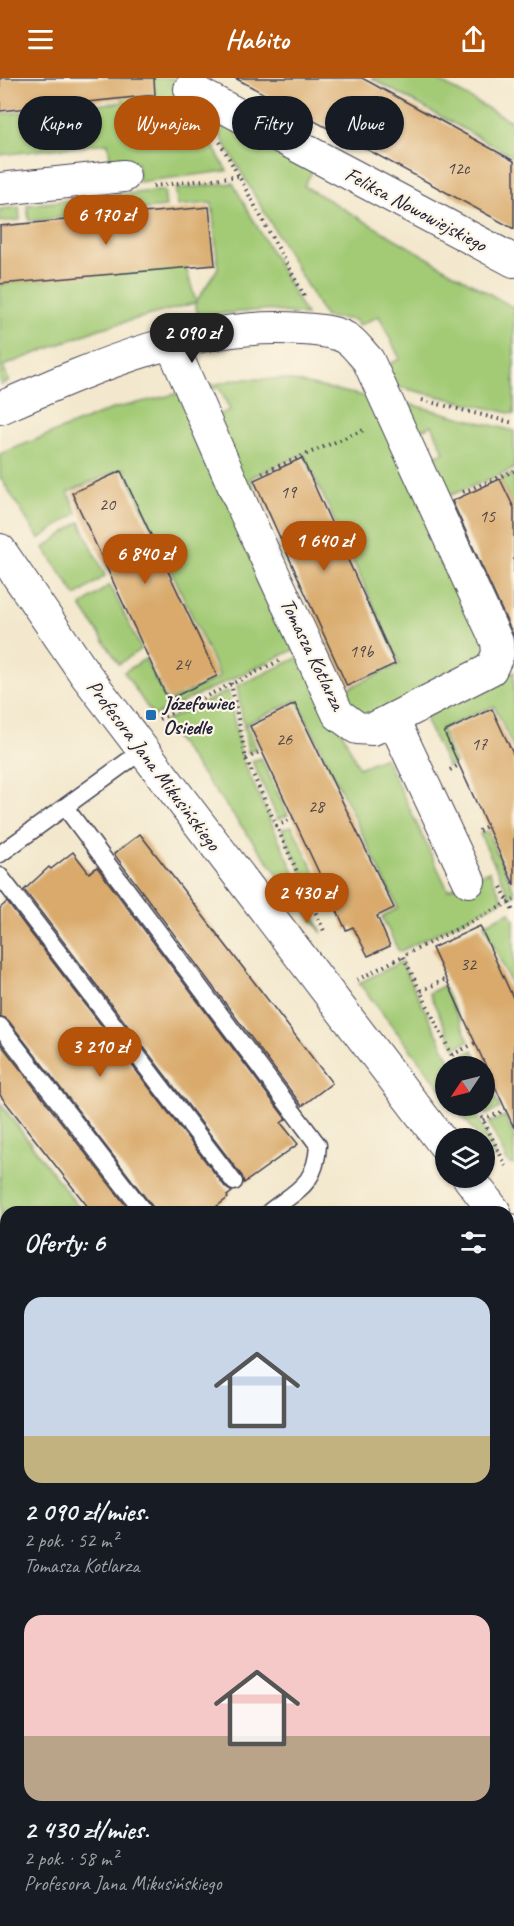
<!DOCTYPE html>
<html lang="pl">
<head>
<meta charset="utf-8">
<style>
	body { margin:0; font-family:Caveat,sans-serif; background:#20242c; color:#f1f3f6; height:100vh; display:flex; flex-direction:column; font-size:22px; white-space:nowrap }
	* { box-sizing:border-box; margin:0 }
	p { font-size:20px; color:#9ea1a6 }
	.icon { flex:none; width:33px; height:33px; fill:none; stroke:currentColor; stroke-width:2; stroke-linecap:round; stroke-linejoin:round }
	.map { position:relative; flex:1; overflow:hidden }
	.panel { position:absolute; left:0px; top:1128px; width:514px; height:720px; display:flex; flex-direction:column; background:#171b24; border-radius:18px 18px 0 0; box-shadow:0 2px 4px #0004 }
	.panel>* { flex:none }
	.top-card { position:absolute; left:18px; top:18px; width:478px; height:54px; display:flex; gap:12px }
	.needle { width:39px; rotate:235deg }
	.tools { position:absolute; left:435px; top:978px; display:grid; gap:12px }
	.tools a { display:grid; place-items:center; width:60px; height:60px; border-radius:50%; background:#171b24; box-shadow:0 2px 4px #0004; font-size:30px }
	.price { position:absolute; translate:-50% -51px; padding:0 14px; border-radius:21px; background:#b45309; color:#fff; font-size:20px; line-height:39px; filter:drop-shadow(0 2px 3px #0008) }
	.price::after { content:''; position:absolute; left:50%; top:36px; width:18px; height:14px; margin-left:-9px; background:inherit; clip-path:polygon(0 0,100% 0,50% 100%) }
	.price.current { background:#222; color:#fff }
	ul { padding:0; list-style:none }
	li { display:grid; align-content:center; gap:12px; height:318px; padding:0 24px }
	li span { display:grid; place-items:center; height:186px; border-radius:18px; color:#555 }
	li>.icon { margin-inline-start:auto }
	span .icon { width:108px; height:108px; fill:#fffc; stroke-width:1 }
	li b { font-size:26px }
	h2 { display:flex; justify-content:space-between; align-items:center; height:72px; padding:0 24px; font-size:26px }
	.pill { padding:0 21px; border-radius:27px; background:#171b24; box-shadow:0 2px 4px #0004; font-size:21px; line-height:54px }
	.pill.current { background:#b45309; color:#fff }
	header { display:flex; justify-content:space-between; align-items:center; height:78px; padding:0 24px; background:#b45309; color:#fff; font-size:27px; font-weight:800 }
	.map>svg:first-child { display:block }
	.green { fill:#a3cb76; stroke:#627658; stroke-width:1.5 }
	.forest { fill:#82af67; stroke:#526851; stroke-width:1.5 }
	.building { fill:#d9aa6c }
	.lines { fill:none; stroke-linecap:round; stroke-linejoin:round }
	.lane-casing { stroke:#414051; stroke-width:19 }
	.street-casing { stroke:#414051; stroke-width:34 }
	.secondary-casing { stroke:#414051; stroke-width:35 }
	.path { stroke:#414051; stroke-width:4; stroke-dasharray:1.5 4.5; stroke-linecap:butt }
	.lane { stroke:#fff; stroke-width:16 }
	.street { stroke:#fff; stroke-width:32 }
	.secondary { stroke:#f6e9c3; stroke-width:33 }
	.poi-dot { fill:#1f6fb2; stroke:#fcf5e5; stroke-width:2 }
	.labels { text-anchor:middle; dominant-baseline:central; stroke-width:4.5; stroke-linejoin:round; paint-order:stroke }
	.number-label { font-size:18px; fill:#504447 }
	.street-label { font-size:21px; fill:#22223b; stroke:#fcf5e5 }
	.poi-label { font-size:21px; font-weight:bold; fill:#22223b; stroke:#fcf5e5; text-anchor:start }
</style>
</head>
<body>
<header><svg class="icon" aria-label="menu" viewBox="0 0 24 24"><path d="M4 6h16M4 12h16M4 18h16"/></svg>Habito<svg class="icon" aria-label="share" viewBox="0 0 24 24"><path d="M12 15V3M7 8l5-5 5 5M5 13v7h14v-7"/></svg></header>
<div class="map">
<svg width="514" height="1848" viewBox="0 0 514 1848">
	<rect width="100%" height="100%" fill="#fcf5e5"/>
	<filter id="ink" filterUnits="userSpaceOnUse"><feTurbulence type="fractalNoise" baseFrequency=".0167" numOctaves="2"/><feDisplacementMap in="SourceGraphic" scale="12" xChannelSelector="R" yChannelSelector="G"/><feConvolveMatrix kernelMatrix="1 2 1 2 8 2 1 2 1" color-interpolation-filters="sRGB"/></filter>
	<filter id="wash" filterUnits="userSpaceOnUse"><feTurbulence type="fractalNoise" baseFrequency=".008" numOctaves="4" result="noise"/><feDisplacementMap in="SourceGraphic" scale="24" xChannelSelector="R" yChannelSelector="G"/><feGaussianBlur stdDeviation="1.35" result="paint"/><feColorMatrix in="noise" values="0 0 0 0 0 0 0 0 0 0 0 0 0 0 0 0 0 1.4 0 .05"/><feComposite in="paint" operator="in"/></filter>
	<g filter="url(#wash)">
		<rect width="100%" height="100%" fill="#f3e8cd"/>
		<g class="green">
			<path d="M121,0h53l53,93 -88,11 -2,-19 -26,2 -3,-22 -108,12v-41l123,-12z"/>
			<path d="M371,0h63l80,45v34z"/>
			<path d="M200,23l117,62 -13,23 210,122v106l-128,-30 -7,-15 21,-10 -21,-43 -21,10 -2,-6 -31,-3z"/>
			<path d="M233,105l73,132 -41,-5 -50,4 -14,14 -6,-25 -96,26 -96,37 6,15 -9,4v-101l185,-19 11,37 22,-34 -6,-65 -35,3 -1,-17z"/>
			<path d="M164,112l2,17 -67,6 -1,-16z"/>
			<path d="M89,120l2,16 -62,7 -2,-16z"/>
			<path d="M19,129l1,13 -20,2v-13z"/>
			<path d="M237,301h46l90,19 119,258 -132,68 -47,-76 12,-5 22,46 53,-25 -96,-210 -54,24 10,24 -12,6 -38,-89 20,-9 -11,-23 -20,9 -3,-7z"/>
			<path d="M184,314l116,255 -147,69 -29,-44 21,-13 22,43 53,-25 -96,-209 -56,24 9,21 -38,26 -39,-62v-23l112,-45z"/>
			<path d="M393,322l121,31v38l-75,31 -18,-38 23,-10 -12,-27 -22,10z"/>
			<path d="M514,396v34l-14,-29z"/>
			<path d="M80,444l25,54 -29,20 -32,-48z"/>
			<path d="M110,507l31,64 -22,15 -38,-58z"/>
			<path d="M306,576l53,114 26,-11 63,133 41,-19 14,29 -104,52 -17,-35 16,-9 -101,-208 -51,24 10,25 -8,3 -11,-66z"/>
			<path d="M514,594v77l-20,-43 -53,23 14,34 -7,4 -22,-46 6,-10z"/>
			<path d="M228,613l14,68 80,174 -159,-211z"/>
			<path d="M261,680l27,57 -10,4 -26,-58z"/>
			<path d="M292,748l28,57 -11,5 -27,-59z"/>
			<path d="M487,753l27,60v4l-4,2 -30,-63z"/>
			<path d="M510,834l4,8v71l-30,-67z"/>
			<path d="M401,884l52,104h-7l-1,28 -86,-111z"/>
			<path d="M443,908l26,55 -14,7 -26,-55z"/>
			<path d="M473,972l8,16h-18l-4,-9z"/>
			<path d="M485,996l15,34 -14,7 -4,-9h2z"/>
			<path d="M0,1025l82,109h-76v250l-6,-8z"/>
			<path d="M454,1028h18l26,53c-7,-3 -14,-12 -14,-21h-4z"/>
			<path d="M505,1038l9,20v29l-6,-2 -19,-40z"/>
			<path d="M514,1626v49l-5,3v-48z"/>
		</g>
		<g class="forest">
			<path d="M0,1376l6,8v458h155l-9,6h-152z"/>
			<path d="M514,1731v117h-252l9,-6h237l1,-109z"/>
		</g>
		<g id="blocks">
			<g class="building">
				<path d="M0,0h154l1,17 -155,16z"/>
				<path d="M235,0h127l37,20 115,63v68z"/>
				<path d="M209,129l6,58 -215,19v-58z"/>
				<path d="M302,380l93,206 -48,22 -93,-206z"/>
				<path d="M121,393l96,205 -49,24 -96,-207z"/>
				<path d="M500,401l14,29v129l-62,-136z"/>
				<path d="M295,626l99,204 -17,8 13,30 -22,10 -15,-29 -7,3 -96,-204z"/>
				<path d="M492,631l22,47v129l-70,-153z"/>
				<path d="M140,756l192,249 -30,23 -188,-252z"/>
				<path d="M73,774l16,21 8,-6 189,252 -5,4 17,21 -54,39 -2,-7 -218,-286 25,-23 2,2z"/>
				<path d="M7,824l219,286 6,4 -5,4 1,2 -19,14h-55l-2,-6 -144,-186 -8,-4v-108z"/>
				<path d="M480,848l34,74v128l-82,-180z"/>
				<path d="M0,965l131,169h-39l-44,-56 -48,-61z"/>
			</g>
		</g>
	</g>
	<g filter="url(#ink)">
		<use href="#blocks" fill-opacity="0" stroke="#414051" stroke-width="1.5"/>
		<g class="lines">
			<defs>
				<g id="lane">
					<path d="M65,729l253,338c-2,40 -21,45 -49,67"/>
					<path d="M0,776l143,-104"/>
					<path d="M0,798l234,306"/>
					<path d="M0,948l144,186"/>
					<path d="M508,1265l6,-4"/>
					<path d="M508,1398l6,-4"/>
					<path d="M508,1551l6,-4"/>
				</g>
				<g id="street">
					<path d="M190,11l324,172"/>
					<path d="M0,111l124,-13"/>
					<path d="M0,330c94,-41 196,-87 301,-79 15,1 36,2 48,11 7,5 13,14 19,20l129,282 1,12 -7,15 -118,60 -16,-1 -19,-14 -93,-202 -74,-169"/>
					<path d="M0,472l85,124 361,473"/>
					<path d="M393,641l76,162"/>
					<path d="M469,1100l26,34"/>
					<path d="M508,1151l6,8"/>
				</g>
				<g id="secondary">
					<path d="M508,1694l6,-2"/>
					<path d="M196,1848l10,-6"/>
				</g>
			</defs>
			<use href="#lane" class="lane-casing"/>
			<use href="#street" class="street-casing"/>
			<use href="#secondary" class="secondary-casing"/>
			<g class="path">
				<path d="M220,64l86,157"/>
				<path d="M153,108l86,-10"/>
				<path d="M422,322l92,23"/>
				<path d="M262,395l104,-44"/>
				<path d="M463,414l51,-21"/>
				<path d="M231,605l15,76 78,172"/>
				<path d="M159,641l120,-58"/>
				<path d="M246,681l15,-8"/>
				<path d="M450,692l9,-5"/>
				<path d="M276,748l17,-7"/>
				<path d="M479,753l8,-5"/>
				<path d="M501,809l13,26"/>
				<path d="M307,817l18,-8"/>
				<path d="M357,902l46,-24"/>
				<path d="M421,913l25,-12"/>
				<path d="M452,977l23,-12"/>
				<path d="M457,988l-54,-110 111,-56"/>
				<path d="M476,1028l30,60"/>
				<path d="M483,1042l23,-10"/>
				<path d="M0,1192l6,8"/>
			</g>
			<use href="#lane" class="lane"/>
			<use href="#street" class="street"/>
			<use href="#secondary" class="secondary"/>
		</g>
	</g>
	<rect class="poi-dot" x="145" y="631" width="12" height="12" rx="3"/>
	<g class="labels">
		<g class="number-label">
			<text x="458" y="90">12c</text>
			<text x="288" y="414">19</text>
			<text x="107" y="426">20</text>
			<text x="487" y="438">15</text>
			<text x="361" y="573">19b</text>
			<text x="182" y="586">24</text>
			<text x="284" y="661">26</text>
			<text x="479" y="666">17</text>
			<text x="316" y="728">28</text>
			<text x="468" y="886">32</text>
		</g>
		<g class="street-label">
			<text transform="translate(416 131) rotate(28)">Feliksa Nowowiejskiego</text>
			<text transform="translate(313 576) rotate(64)">Tomasza Kotlarza</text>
			<text transform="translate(154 687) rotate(53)">Profesora Jana Mikusińskiego</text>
		</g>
		<g class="poi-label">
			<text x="163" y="625">Józefowiec<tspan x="163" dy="24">Osiedle</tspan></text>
		</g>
	</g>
</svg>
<div class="tools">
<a><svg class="needle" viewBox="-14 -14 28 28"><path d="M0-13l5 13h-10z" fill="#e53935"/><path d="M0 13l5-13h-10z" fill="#9ea1a6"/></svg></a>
<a><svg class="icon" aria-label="layers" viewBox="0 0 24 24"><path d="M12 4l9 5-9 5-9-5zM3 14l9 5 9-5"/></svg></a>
</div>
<b class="price" style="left:106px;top:168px">6 170 zł</b>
<b class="price current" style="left:192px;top:286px">2 090 zł</b>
<b class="price" style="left:324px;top:494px">1 640 zł</b>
<b class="price" style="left:145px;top:507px">6 840 zł</b>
<b class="price" style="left:307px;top:846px">2 430 zł</b>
<b class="price" style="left:100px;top:1000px">3 210 zł</b>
<div class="top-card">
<a class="pill">Kupno</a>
<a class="pill current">Wynajem</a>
<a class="pill">Filtry</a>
<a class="pill">Nowe</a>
</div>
<section class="panel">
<h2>Oferty: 6<svg class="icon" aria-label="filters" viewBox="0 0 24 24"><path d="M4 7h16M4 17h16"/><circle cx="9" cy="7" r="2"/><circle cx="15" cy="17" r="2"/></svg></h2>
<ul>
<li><span style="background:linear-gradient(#c9d6e8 75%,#c2b280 0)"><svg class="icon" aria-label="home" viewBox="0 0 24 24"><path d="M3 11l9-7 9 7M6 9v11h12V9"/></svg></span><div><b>2 090 zł/mies.</b><p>2 pok. · 52 m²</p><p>Tomasza Kotlarza</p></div></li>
<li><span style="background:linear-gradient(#f6c9c9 65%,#b9a48a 0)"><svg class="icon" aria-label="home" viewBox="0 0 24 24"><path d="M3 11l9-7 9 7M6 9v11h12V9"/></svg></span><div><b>2 430 zł/mies.</b><p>2 pok. · 58 m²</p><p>Profesora Jana Mikusińskiego</p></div></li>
</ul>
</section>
</div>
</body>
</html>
